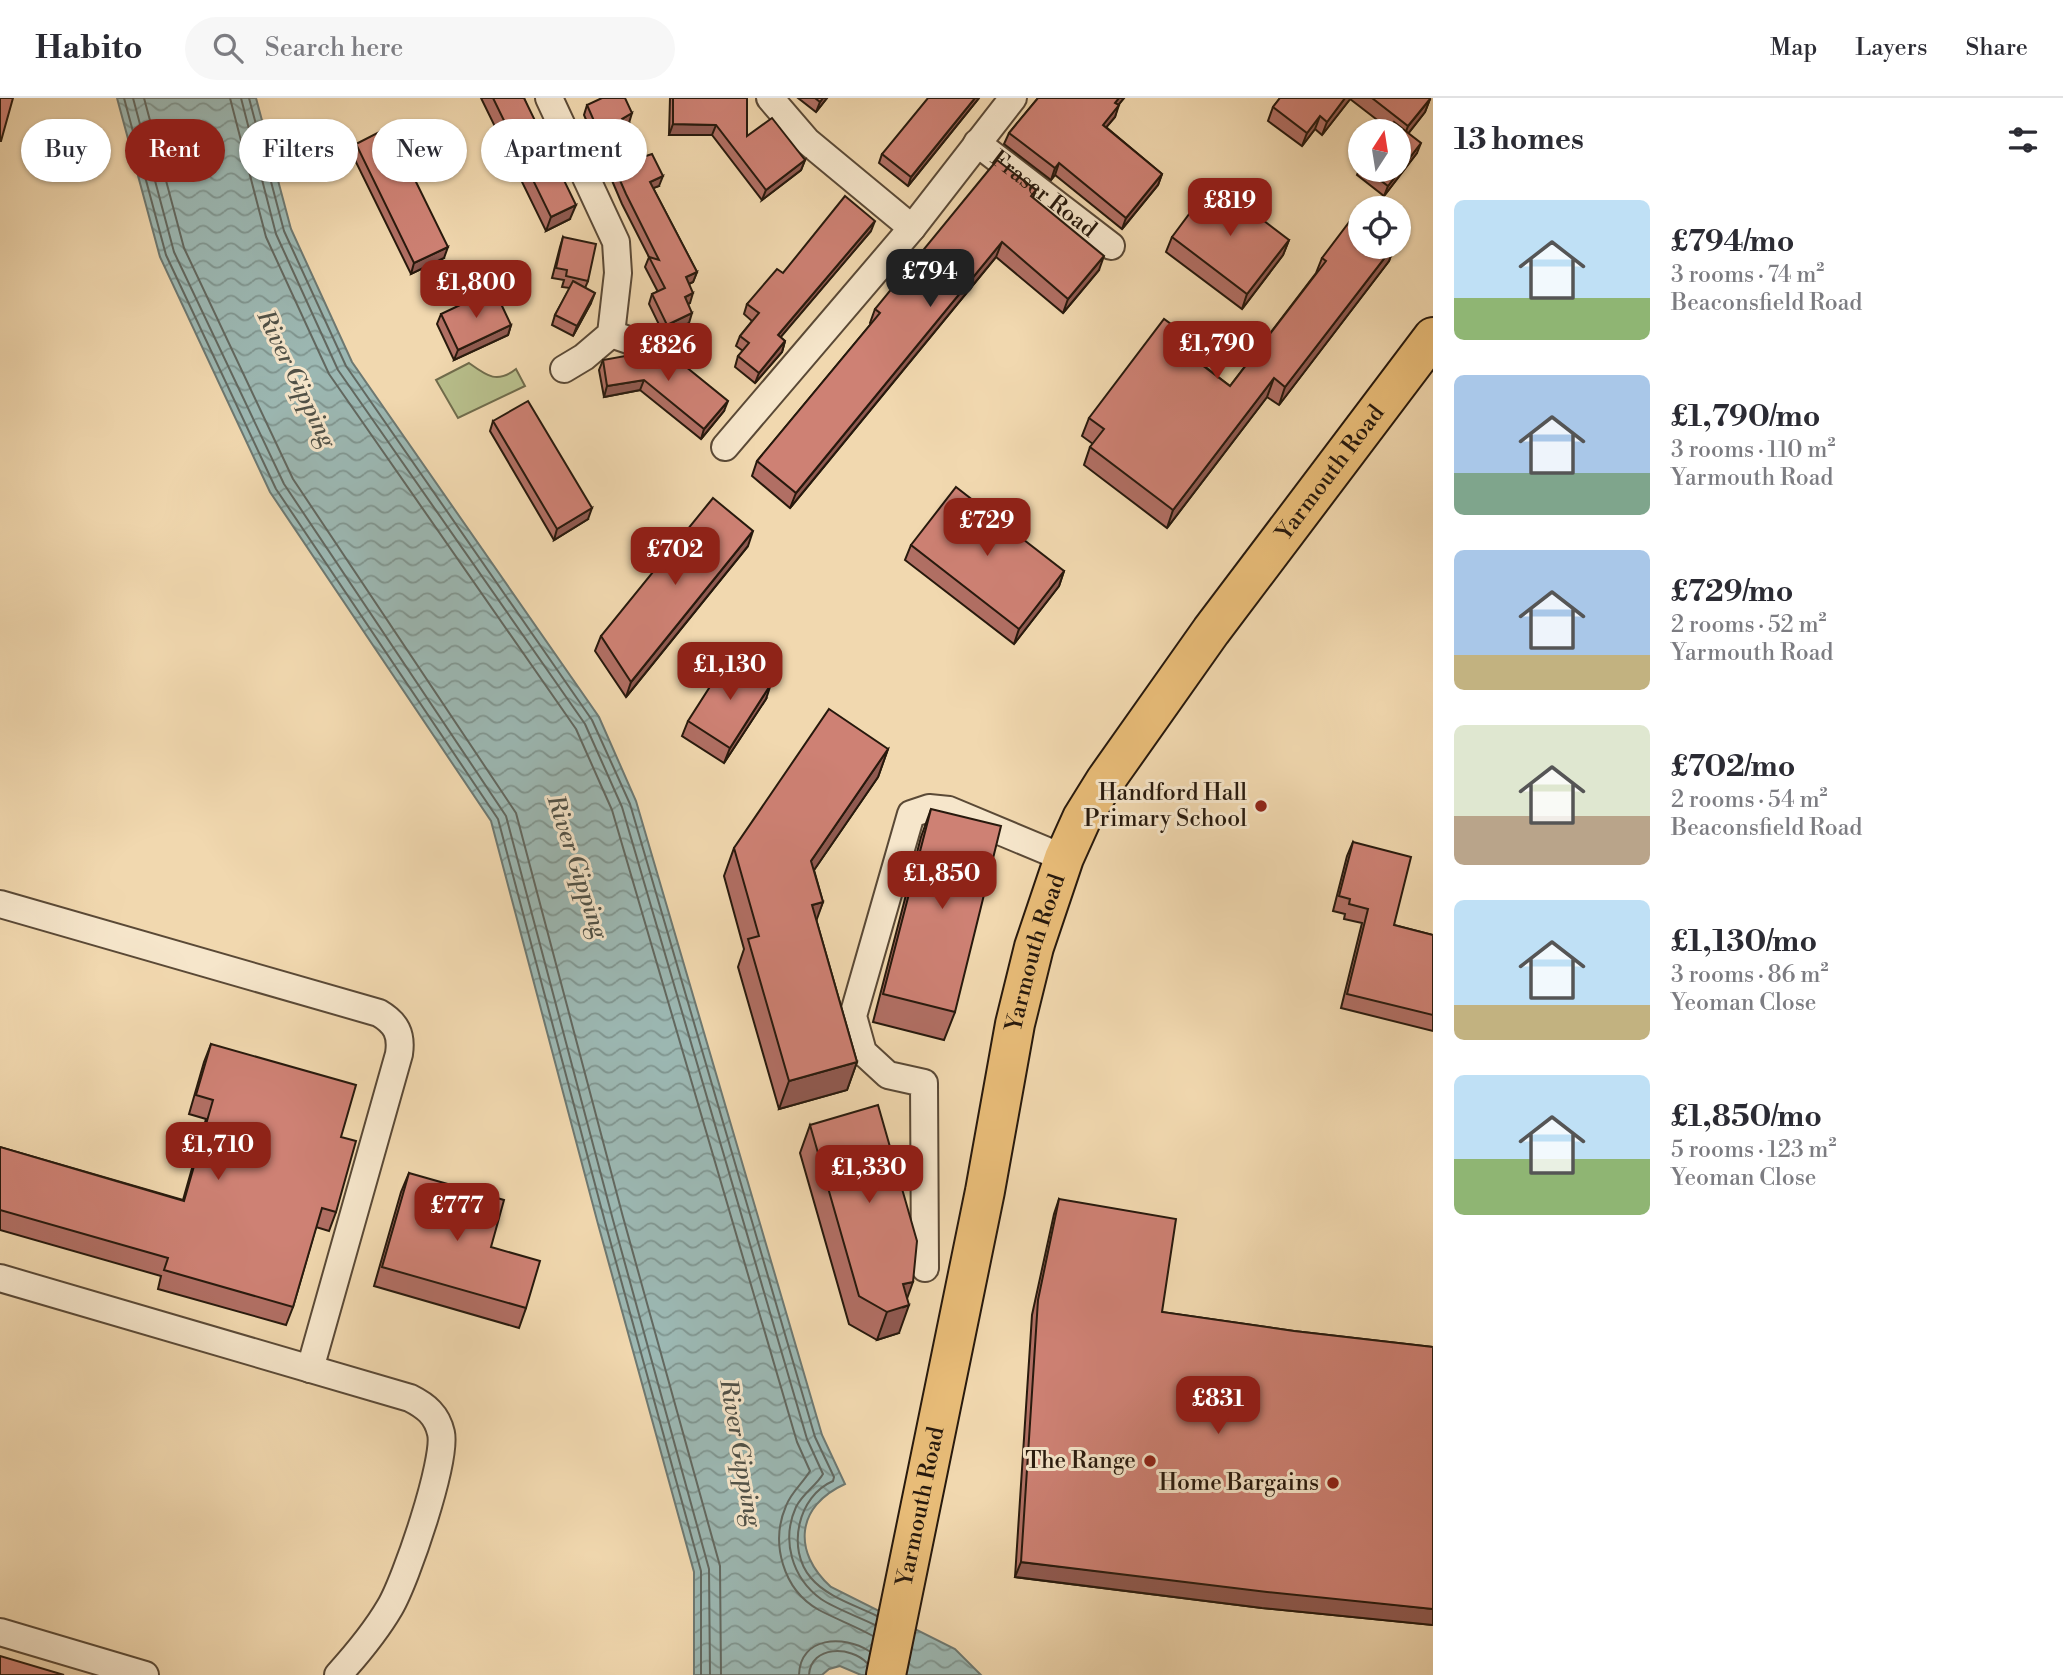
<!DOCTYPE html>
<html lang="en">
<head>
<meta charset="utf-8">
<style>
	body { margin:0; font-family:"Libre Bodoni",serif; background:#f7f7f7; color:#2b2b33; height:100vh; display:flex; flex-direction:column; font-size:26px; white-space:nowrap }
	* { box-sizing:border-box; margin:0 }
	p { font-size:23px; color:#7c7c81 }
	.icon { flex:none; width:38px; height:38px; fill:none; stroke:currentColor; stroke-width:2; stroke-linecap:round; stroke-linejoin:round }
	.map { position:relative; flex:1; overflow:hidden }
	.panel { display:flex; flex-direction:column; background:#fff; width:630px }
	.panel>* { flex:none }
	.top-card { position:absolute; left:21px; top:21px; width:665px; height:63px; display:flex; gap:14px }
	.needle { width:46px; rotate:12deg }
	.buttons { position:absolute; left:1348px; top:21px; display:grid; gap:14px }
	.buttons a { display:grid; place-items:center; width:63px; height:63px; border-radius:50%; background:#fff; box-shadow:0 2px 5px #0004; font-size:35px }
	.price { position:absolute; translate:-50% -60px; padding:0 16px; border-radius:14px; background:#8f2418; color:#fff; font-size:23px; line-height:46px; filter:drop-shadow(0 2px 4px #0008) }
	.price::after { content:''; position:absolute; left:50%; top:42px; width:21px; height:16px; margin-left:-10px; background:inherit; clip-path:polygon(0 0,100% 0,50% 100%) }
	.price.selected { background:#222; color:#fff }
	ul { padding:0; list-style:none }
	li { display:flex; align-items:center; gap:21px; height:175px; padding:0 21px }
	li span { display:grid; place-items:center; flex:none; width:196px; height:140px; border-radius:10px; color:#555 }
	li>.icon { margin-inline-start:auto }
	span .icon { width:84px; height:84px; fill:#fffc; stroke-width:1 }
	li b { font-size:30px }
	h2 { display:flex; justify-content:space-between; align-items:center; height:84px; padding:0 21px; font-size:30px }
	.pill { padding:0 24px; border-radius:32px; background:#fff; box-shadow:0 2px 5px #0004; font-size:24px; line-height:63px }
	.pill.selected { background:#8f2418; color:#fff }
	header { display:flex; align-items:center; gap:42px; box-sizing:border-box; height:98px; padding:0 35px; background:#fff; border-bottom:2px solid #e1e1e2 }
	header strong { font-size:33px }
	nav { display:flex; gap:38px; margin-inline-start:auto; font-size:24px }
	.search { width:490px; height:63px; background:#f7f7f7; display:flex; align-items:center; gap:18px; box-sizing:border-box; padding:0 24px; border-radius:38px; color:#7c7c81; font-size:26px }
	main { display:flex; flex:1; min-height:0 }
	.map>svg:first-child { display:block }
	.green { fill:#b8bf8c; stroke:#706c4c; stroke-width:2 }
	.water { fill:url(#water-waves); stroke:#6d7871; stroke-width:2 }
	.lines { fill:none; stroke-linecap:round; stroke-linejoin:round }
	.shore { stroke:#626860; stroke-width:2 }
	.street-casing { stroke:#5a4936; stroke-width:30 }
	.primary-casing { stroke:#27190d; stroke-width:42 }
	.street { stroke:#f6e6cb; stroke-width:26 }
	.primary { stroke:#e8bc78; stroke-width:38 }
	.wall { fill:#b16f64; stroke:#27190d; stroke-width:2 }
	.shaded-wall { fill:#905a51; stroke:#27190d; stroke-width:2 }
	.building { fill:#ce8174; stroke:#27190d; stroke-width:2 }
	.poi-dot { fill:#8f2418; stroke:#f6e6cb; stroke-width:2.5 }
	.labels { text-anchor:middle; dominant-baseline:central; stroke-width:6; stroke-linejoin:round; paint-order:stroke }
	.street-label { font-size:23px; fill:#27190d; stroke:#f6e6cb }
	.poi-label { font-size:23px; fill:#27190d; stroke:#f6e6cb; text-anchor:end }
	.water-label { font-size:24px; font-style:italic; fill:#505147; stroke:#f6e6cb }
</style>
</head>
<body>
<header>
<strong>Habito</strong>
<div class="search"><svg class="icon" aria-label="search" viewBox="0 0 24 24"><circle cx="10" cy="10" r="6"/><path d="M15 15l6 6"/></svg>Search here</div>
<nav><a>Map</a><a>Layers</a><a>Share</a></nav>
</header>
<main>
<div class="map">
<svg width="1433" height="1577" viewBox="0 0 1433 1577">
	<defs>
		<pattern id="water-waves" width="16" height="10" patternUnits="userSpaceOnUse" patternTransform="scale(1.75)"><rect width="16" height="10" fill="#9cb8b3"/><path d="M0 5q4-4 8 0t8 0" fill="none" stroke="#7f9590"/></pattern>
	</defs>
	<rect width="100%" height="100%" fill="#f1d8af"/>
	<filter id="stains"><feTurbulence type="fractalNoise" baseFrequency=".00286" numOctaves="4"/><feColorMatrix values="0 0 0 0 .2 0 0 0 0 .09 0 0 0 0 .02 0 0 0 .5 -.17"/></filter>
	<radialGradient id="worn" r=".72"><stop offset=".6" stop-color="#630" stop-opacity="0"/><stop offset="1" stop-color="#630" stop-opacity=".3"/></radialGradient>
	<path class="green" d="M469,265c18,13 28,21 47,6l9,17 -67,32 -22,-38z"/>
	<path class="water" d="M117,0h139l35,131 61,133 247,355 37,84 186,634 23,49c-49,22 -53,68 -14,103l124,62 26,26h-120l-21,-9 -11,3 -7,6h-128v-103l-96,-348 -107,-403 -221,-329 -110,-235z"/>
	<g class="lines">
		<g class="shore">
			<path d="M124,0l42,157 110,234 222,330 107,403 96,349v104"/>
			<path d="M133,0l41,154 110,232 222,332 107,404 96,349 1,106"/>
			<path d="M144,0l40,150 109,231 223,334 107,404 97,349 1,109"/>
			<path d="M230,0l36,139 63,137 247,355 36,81 185,632 13,29c-7,12 -19,21 -24,35 -16,37 -3,84 33,104 17,9 36,16 54,26"/>
			<path d="M241,0l35,136 62,136 247,354 37,83 185,632 16,35c-7,12 -20,19 -27,33 -15,33 -4,71 25,92 13,9 38,18 54,26"/>
			<path d="M249,0l35,133 62,135 246,354 38,84 185,633 19,40 -1,4c-35,15 -47,68 -22,97 16,19 44,27 66,38"/>
			<path d="M799,1577c1,-39 45,-40 70,-24"/>
			<path d="M809,1577c2,-30 42,-29 58,-12"/>
		</g>
		<defs>
			<g id="street">
				<path d="M549,0l67,144 2,31 -7,61 -27,23 -20,12"/>
				<path d="M770,0l37,43 105,87"/>
				<path id="s1" d="M977,45l134,103"/>
				<path d="M611,236l32,11"/>
				<path d="M725,349l187,-219 101,-130"/>
				<path d="M0,806l379,109c17,10 23,21 20,41l-89,315"/>
				<path d="M925,1170l-1,-185 -36,-8 -25,-23 -10,-36 58,-202 18,-6 20,2 115,48"/>
				<path d="M0,1180l410,120c16,8 27,17 31,35 6,27 -35,147 -51,174 -14,24 -33,47 -52,68"/>
				<path d="M0,1534l145,43"/>
			</g>
			<g id="primary">
				<path id="s2" d="M886,1577l99,-484 30,-167 19,-77 30,-89 18,-40 23,-37 106,-150 222,-294"/>
			</g>
		</defs>
		<use href="#street" class="street-casing"/>
		<use href="#primary" class="primary-casing"/>
		<use href="#street" class="street"/>
		<use href="#primary" class="primary"/>
	</g>
	<g class="wall">
		<path d="M481,0h43l46,121 -24,12z"/>
		<path d="M670,0h77v38l58,24 -4,10 -39,30 -50,-65h-43z"/>
		<path d="M798,0h29l-11,14z"/>
		<path d="M979,0l-71,88 -29,-23 3,-9z"/>
		<path d="M1038,0h86l-6,7 -3,12 -9,10 56,47 -4,11 -36,44 -67,-54 -4,5 -47,-36 5,-11z"/>
		<path d="M1280,0h149l1,1 -5,13 -17,22 9,19 -33,43 -27,-21 3,-8v3h38l-9,-41 -39,-30 -28,36 -7,-6 -13,17 -34,-25 5,-14z"/>
		<path d="M587,7l42,18 -4,2 15,33 19,28 -6,2 44,84 -4,10 -4,2 1,19 -2,1 1,19 -25,12 -15,-31 3,-10 6,-2 -13,-25 4,-10 -27,-53 -38,-89z"/>
		<path d="M356,46l88,114 -33,16 -59,-120z"/>
		<path d="M1036,92l-3,8 66,72 -36,43 -67,-56 -206,251 -38,-32 5,-15 114,-137 -1,-1 5,-14z"/>
		<path d="M871,133l-91,106 5,4 -3,11 -27,31 -20,-16 3,-11 5,-5 -7,-5 4,-10 12,-15 -8,-7 3,-10 36,-31z"/>
		<path d="M563,139l25,44 -3,7 6,15 -18,33 -21,-11 3,-10 15,-27 -8,-1 2,-7 -12,-2 8,-31z"/>
		<path d="M1172,139l117,3 -6,15 -41,54 -76,-57z"/>
		<path d="M1360,149h34l-5,14 -110,144 -12,-8 -100,131 -83,-63 6,-18 3,-3 -11,-8 7,-18 88,-73 53,41 86,-113 6,-15z"/>
		<path d="M441,216l70,11 -3,10 -54,25 -17,-36z"/>
		<path d="M603,262l121,51 -23,28 -61,-49 -36,7 -5,-27z"/>
		<path d="M493,323l95,98 -34,21 -64,-109z"/>
		<path d="M911,447l153,26 -5,15 -45,58 -109,-84z"/>
		<path d="M748,448l-122,151 -31,-46 6,-15z"/>
		<path d="M766,601l-42,64 -42,-27 6,-15z"/>
		<path d="M888,651l-10,28 -64,93 9,32 -7,17 41,143 -10,28 -68,19 -41,-142 6,-18 -20,-73 10,-28z"/>
		<path d="M931,711l24,203 -11,28 -71,-18 48,-185z"/>
		<path d="M1353,744l41,83 39,10v96l-92,-23 21,-85 -18,-4 1,-5 -12,-3 14,-55z"/>
		<path d="M211,946l130,93 -5,75 -7,19 -13,-4 -23,80 -7,18 -128,-36 3,-13 -161,-46v-83l183,53 23,-81 -17,-5 15,-52z"/>
		<path d="M810,1027l89,208 -22,7 -28,-16 -49,-171z"/>
		<path d="M409,1075l82,74 35,61 -7,20 -145,-42 27,-94z"/>
		<path d="M1059,1101l103,113 132,19 139,16v278l-171,-17 -247,-31 17,-262 22,-101z"/>
	</g>
	<g class="shaded-wall">
		<path d="M823,0h4l-11,14 4,-10z"/>
		<path d="M975,0h4l-71,88 3,-9z"/>
		<path d="M1119,0h5l-13,16 4,-11z"/>
		<path d="M1345,0h6l-29,37 5,-13z"/>
		<path d="M1430,1l-5,13 -22,28 5,-14z"/>
		<path d="M1119,7l-4,12 -16,19 4,-11z"/>
		<path d="M632,15l-3,10 -11,5 4,-9z"/>
		<path d="M1320,18l-5,13 -13,17 5,-13z"/>
		<path d="M673,26l43,1 -4,10h-43z"/>
		<path d="M1421,45l-4,10 -33,43 4,-10z"/>
		<path d="M805,62l-4,10 -39,30 4,-10z"/>
		<path d="M1059,65l-4,12 -4,5 4,-12z"/>
		<path d="M1162,76l-4,11 -36,44 4,-11z"/>
		<path d="M663,78l-4,10 -13,5 4,-9z"/>
		<path d="M576,107l-6,14 -24,12 5,-14z"/>
		<path d="M875,123l-4,10 -97,114 4,-10z"/>
		<path d="M1289,142l-6,15 -41,54 5,-15z"/>
		<path d="M1002,144l-6,15 -206,251 6,-15z"/>
		<path d="M448,149l-4,11 -33,16 3,-11z"/>
		<path d="M1393,149h1l-5,14 -110,144 6,-18z"/>
		<path d="M1104,158l-5,14 -36,43 5,-14z"/>
		<path d="M697,174l-4,10 -11,5 4,-10z"/>
		<path d="M595,195l-4,10 -18,33 4,-10z"/>
		<path d="M693,195l-3,10 -9,4 4,-10z"/>
		<path d="M692,215l-3,10 -25,12 3,-10z"/>
		<path d="M511,227l-3,10 -54,25 4,-10z"/>
		<path d="M1182,234l-7,18 -2,-7z"/>
		<path d="M785,243l-3,11 -27,31 4,-10z"/>
		<path d="M1274,280l-7,19 -100,131 6,-18z"/>
		<path d="M644,282l-4,10 -36,7 3,-11z"/>
		<path d="M728,303l-4,10 -23,28 3,-10z"/>
		<path d="M592,410l-4,11 -34,21 3,-11z"/>
		<path d="M753,433l-5,15 -122,151 5,-15z"/>
		<path d="M1064,473l-5,15 -45,58 5,-15z"/>
		<path d="M771,586l-5,15 -42,64 6,-15z"/>
		<path d="M888,651l-10,28 -77,112 10,-28z"/>
		<path d="M823,804l-10,28 -1,-25z"/>
		<path d="M857,964l-10,28 -68,19 10,-28z"/>
		<path d="M913,1184l-9,25 5,-2 -10,28 -22,7 10,-28 16,-28z"/>
		<path d="M1021,1464l412,47v16l-171,-17 -247,-31z"/>
	</g>
	<g class="building">
		<path d="M0,0h13l-12,43h-1z"/>
		<path d="M493,0h31l52,107 -25,12z"/>
		<path d="M602,0h23l7,15 -10,6 18,39 12,-4 11,22 -13,6 47,90 -11,5 7,16 -8,4 7,16 -25,12 -15,-31 13,-6 -16,-31 10,3 -33,-66 -39,-89z"/>
		<path d="M673,0h74v38l25,-18 33,42 -39,30 -50,-65 -43,-1z"/>
		<path d="M815,0h8l-3,4z"/>
		<path d="M928,0h47l-64,79 -29,-23z"/>
		<path d="M1038,0h81l-4,5 4,2 -16,20 59,49 -36,44 -67,-55 -4,5 -46,-35z"/>
		<path d="M1280,0h65l-18,24 -7,-6 -13,17 -34,-26z"/>
		<path d="M1372,0h57l1,1 -22,27z"/>
		<path d="M1394,24l27,21 -33,43 -21,-16h31v-39h-11z"/>
		<path d="M389,29l59,120 -34,16 -58,-119z"/>
		<path d="M997,62l39,30 -5,6 73,60 -36,43 -66,-57 -206,251 -39,-32 123,-148 -5,-4z"/>
		<path d="M1213,84l76,58 -42,54 -75,-57z"/>
		<path d="M845,98l30,25 -97,114 7,6 -26,32 -21,-17 11,-13 -9,-7 19,-23 -12,-9 30,-35 6,4z"/>
		<path d="M1356,115l4,2v32h33l-108,140 -11,-9 -101,132 -83,-63 14,-18 -15,-11 75,-99 18,13 -9,11 57,43 96,-125 -4,-3z"/>
		<path d="M563,139l33,7 -8,37 -22,-5 1,-6 -11,-2z"/>
		<path d="M573,183l22,12 -18,33 -22,-11z"/>
		<path d="M494,191l17,36 -53,25 -17,-36z"/>
		<path d="M664,251l64,52 -24,28 -60,-49 -37,6 -4,-26z"/>
		<path d="M528,303l64,107 -35,21 -64,-108z"/>
		<path d="M956,389l108,84 -45,58 -108,-84z"/>
		<path d="M713,400l40,33 -122,151 -30,-46z"/>
		<path d="M729,559l42,27 -41,64 -42,-27z"/>
		<path d="M829,611l59,40 -77,112 12,41 -11,3 45,157 -68,19 -41,-142 11,-3 -25,-88z"/>
		<path d="M931,711l70,17 -46,186 -72,-18z"/>
		<path d="M1353,744l58,15 -17,68 39,10v80l-86,-21 21,-85 -19,-5 1,-5 -11,-3z"/>
		<path d="M211,946l145,41 -15,52 15,4 -20,71 -14,-4 -29,99 -129,-37 4,-12 -168,-48v-63l184,54 29,-101 -17,-5z"/>
		<path d="M878,1007l39,136 -4,41 -10,2 6,21 -22,7 -28,-16 -49,-171z"/>
		<path d="M409,1075l95,27 -13,47 49,14 -14,47 -144,-41z"/>
		<path d="M1059,1101l117,20 -14,93 132,19 139,16v262l-166,-17 -246,-30 17,-262z"/>
		<path d="M0,1558l64,19h-64z"/>
	</g>
	<g class="poi-dot">
		<circle cx="1261" cy="708" r="7"/>
		<circle cx="1150" cy="1363" r="7"/>
		<circle cx="1333" cy="1385" r="7"/>
	</g>
	<g class="labels">
		<g class="street-label">
			<text stroke="none"><textPath href="#s1" startOffset="84">Fraser Road</textPath></text>
			<text stroke="none"><textPath href="#s2" startOffset="1306">Yarmouth Road</textPath></text>
			<text stroke="none"><textPath href="#s2" startOffset="738">Yarmouth Road</textPath></text>
			<text stroke="none"><textPath href="#s2" startOffset="172">Yarmouth Road</textPath></text>
		</g>
		<g class="poi-label">
			<text x="1247" y="695">Handford Hall<tspan x="1247" dy="26">Primary School</tspan></text>
			<text x="1136" y="1363">The Range</text>
			<text x="1319" y="1385">Home Bargains</text>
		</g>
		<g class="water-label">
			<text transform="translate(296 281) rotate(64)">River Gipping</text>
			<text transform="translate(577 769) rotate(72)">River Gipping</text>
			<text transform="translate(740 1355) rotate(80)">River Gipping</text>
		</g>
	</g>
	<rect width="100%" height="100%" filter="url(#stains)"/>
	<rect width="100%" height="100%" fill="url(#worn)"/>
</svg>
<div class="buttons">
<a><svg class="needle" viewBox="-14 -14 28 28"><path d="M0-13l5 13h-10z" fill="#e53935"/><path d="M0 13l5-13h-10z" fill="#7c7c81"/></svg></a>
<a><svg class="icon" aria-label="locate" viewBox="0 0 24 24"><circle cx="12" cy="12" r="6"/><path d="M12 2v4M12 18v4M2 12h4M18 12h4"/></svg></a>
</div>
<b class="price" style="left:1230px;top:140px">£819</b>
<b class="price selected" style="left:930px;top:211px">£794</b>
<b class="price" style="left:476px;top:222px">£1,800</b>
<b class="price" style="left:1217px;top:283px">£1,790</b>
<b class="price" style="left:668px;top:285px">£826</b>
<b class="price" style="left:987px;top:460px">£729</b>
<b class="price" style="left:675px;top:489px">£702</b>
<b class="price" style="left:730px;top:604px">£1,130</b>
<b class="price" style="left:942px;top:813px">£1,850</b>
<b class="price" style="left:218px;top:1084px">£1,710</b>
<b class="price" style="left:869px;top:1107px">£1,330</b>
<b class="price" style="left:457px;top:1145px">£777</b>
<b class="price" style="left:1218px;top:1338px">£831</b>
<div class="top-card">
<a class="pill">Buy</a>
<a class="pill selected">Rent</a>
<a class="pill">Filters</a>
<a class="pill">New</a>
<a class="pill">Apartment</a>
</div>
</div>
<section class="panel">
<h2>13 homes<svg class="icon" aria-label="filters" viewBox="0 0 24 24"><path d="M4 7h16M4 17h16"/><circle cx="9" cy="7" r="2"/><circle cx="15" cy="17" r="2"/></svg></h2>
<ul>
<li><span style="background:linear-gradient(#bfe0f5 70%,#8fb573 0)"><svg class="icon" aria-label="home" viewBox="0 0 24 24"><path d="M3 11l9-7 9 7M6 9v11h12V9"/></svg></span><div><b>£794/mo</b><p>3 rooms · 74 m²</p><p>Beaconsfield Road</p></div></li>
<li><span style="background:linear-gradient(#a9c7e8 70%,#7fa58c 0)"><svg class="icon" aria-label="home" viewBox="0 0 24 24"><path d="M3 11l9-7 9 7M6 9v11h12V9"/></svg></span><div><b>£1,790/mo</b><p>3 rooms · 110 m²</p><p>Yarmouth Road</p></div></li>
<li><span style="background:linear-gradient(#a9c7e8 75%,#c2b280 0)"><svg class="icon" aria-label="home" viewBox="0 0 24 24"><path d="M3 11l9-7 9 7M6 9v11h12V9"/></svg></span><div><b>£729/mo</b><p>2 rooms · 52 m²</p><p>Yarmouth Road</p></div></li>
<li><span style="background:linear-gradient(#dfe7d0 65%,#b9a48a 0)"><svg class="icon" aria-label="home" viewBox="0 0 24 24"><path d="M3 11l9-7 9 7M6 9v11h12V9"/></svg></span><div><b>£702/mo</b><p>2 rooms · 54 m²</p><p>Beaconsfield Road</p></div></li>
<li><span style="background:linear-gradient(#bfe0f5 75%,#c2b280 0)"><svg class="icon" aria-label="home" viewBox="0 0 24 24"><path d="M3 11l9-7 9 7M6 9v11h12V9"/></svg></span><div><b>£1,130/mo</b><p>3 rooms · 86 m²</p><p>Yeoman Close</p></div></li>
<li><span style="background:linear-gradient(#bfe0f5 60%,#8fb573 0)"><svg class="icon" aria-label="home" viewBox="0 0 24 24"><path d="M3 11l9-7 9 7M6 9v11h12V9"/></svg></span><div><b>£1,850/mo</b><p>5 rooms · 123 m²</p><p>Yeoman Close</p></div></li>
</ul>
</section>
</main>
</body>
</html>
